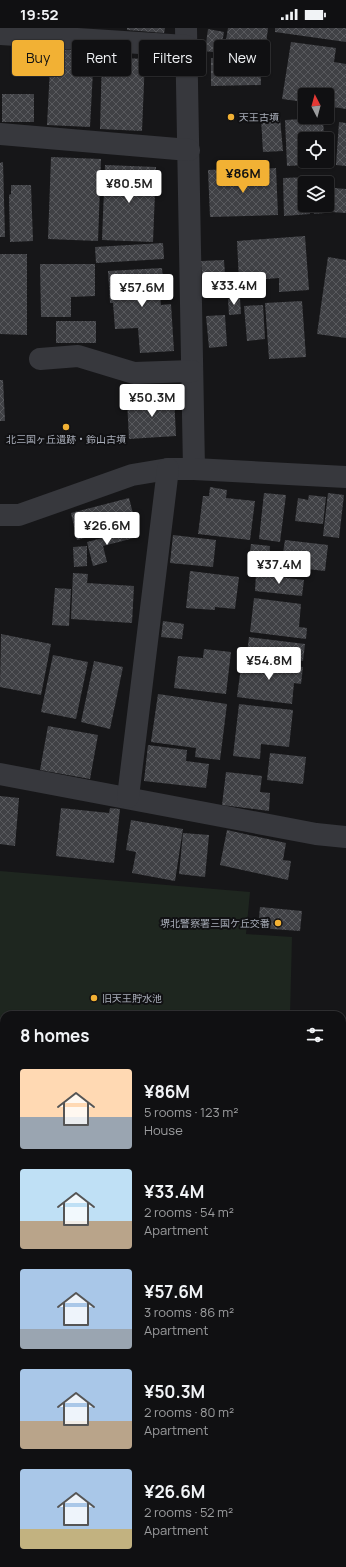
<!DOCTYPE html>
<html lang="en">
<head>
<meta charset="utf-8">
<style>
	body { margin:0; font-family:Manrope,"Noto Sans JP",sans-serif; background:#1e1e20; color:#f1f3f6; height:100vh; display:flex; flex-direction:column; font-size:15px; white-space:nowrap }
	* { box-sizing:border-box; margin:0 }
	p { font-size:13px; color:#9c9d9f }
	.icon { flex:none; width:22px; height:22px; fill:none; stroke:currentColor; stroke-width:2; stroke-linecap:round; stroke-linejoin:round }
	.map { position:relative; flex:1; overflow:hidden }
	.details { position:absolute; left:0px; top:983px; width:346px; height:556px; display:flex; flex-direction:column; background:#101012; border-radius:12px 12px 0 0; box-shadow:0 1px 3px #0004,0 0 0 1px #303032 }
	.details>* { flex:none }
	.hud { position:absolute; left:12px; top:12px; width:322px; height:36px; display:flex; gap:8px }
	.needle { width:26px; rotate:354deg }
	.fabs { position:absolute; left:298px; top:60px; display:grid; gap:8px }
	.fabs a { display:grid; place-items:center; width:36px; height:36px; border-radius:4px; background:#101012; box-shadow:0 1px 3px #0004,0 0 0 1px #303032; font-size:20px }
	.price { position:absolute; translate:-50% -34px; padding:0 9px; border-radius:4px; background:#fff; color:#222; font-size:13px; line-height:26px; filter:drop-shadow(0 1px 2px #0008) }
	.price::after { content:''; position:absolute; left:50%; top:24px; width:12px; height:9px; margin-left:-6px; background:inherit; clip-path:polygon(0 0,100% 0,50% 100%) }
	.price.current { background:#f2b134; color:#111 }
	ul { padding:0; list-style:none }
	li { display:flex; align-items:center; gap:12px; height:100px; padding:0 20px }
	li span { display:grid; place-items:center; flex:none; width:112px; height:80px; border-radius:4px; color:#555 }
	li>.icon { margin-inline-start:auto }
	span .icon { width:48px; height:48px; fill:#fffc; stroke-width:1 }
	li b { font-size:17px }
	h2 { display:flex; justify-content:space-between; align-items:center; height:48px; padding:0 20px; font-size:17px }
	.chip { padding:0 14px; border-radius:4px; background:#101012; box-shadow:0 1px 3px #0004,0 0 0 1px #303032; font-size:14px; line-height:36px }
	.chip.current { background:#f2b134; color:#111 }
	.status { display:flex; justify-content:space-between; align-items:center; height:28px; padding:0 20px; background:#101012; direction:ltr }
	.status svg { height:11px; fill:currentColor }
	.map>svg:first-child { display:block }
	.grass { fill:#1e261f }
	.building { fill:url(#building-cross-hatch) }
	.lines { fill:none; stroke-linecap:round; stroke-linejoin:round }
	.minor { stroke:#37383d; stroke-width:22 }
	.poi-dot { fill:#f2b134; stroke:#111113; stroke-width:1.5 }
	.labels { text-anchor:middle; dominant-baseline:central; stroke-width:4; stroke-linejoin:round; paint-order:stroke }
	.poi-label { font-size:10px; fill:#a8adb8; stroke:#111113; text-anchor:start }
</style>
</head>
<body>
<div class="status"><b>19:52</b><svg viewBox="0 0 49 12"><path d="M0 12V9h3v3zM5 12V6h3v6zM10 12V3h3v9zM15 12V0h3v12zM26 1h20v11H26zM47 4h2v5h-2z"/></svg></div>
<div class="map">
<svg width="346" height="1539" viewBox="0 0 346 1539">
	<defs>
		<pattern id="building-cross-hatch" width="8" height="8" patternUnits="userSpaceOnUse"><rect width="8" height="8" fill="#404145"/><path d="M0 0l8 8M0 8l8-8" fill="none" stroke="#595a5e"/></pattern>
	</defs>
	<rect width="100%" height="100%" fill="#161618"/>
	<path class="grass" d="M0,843l250,21 -4,42 46,3 -2,78h-286v111h-4z"/>
	<g class="building">
		<path d="M127,0h38l-1,5 -37,-3z"/>
		<path d="M228,0h40l-3,24 -40,-6z"/>
		<path d="M275,0h71v14l-71,-10z"/>
		<path d="M208,1l16,3 -4,21 -15,-2z"/>
		<path d="M291,14l45,6 -2,14 12,2v45l-19,-3v-11h-22v7l-23,-3z"/>
		<path d="M51,21l43,2 -4,76 -43,-2z"/>
		<path d="M102,29l43,2 -3,72 -42,-2z"/>
		<path d="M260,29l1,28 -50,1v-28z"/>
		<rect x="2" y="66" width="32" height="28"/>
		<path d="M280,90l3,33 -20,1 -2,-33z"/>
		<path d="M323,90l1,21h-19v22h21v3l-39,2 -2,-46z"/>
		<path d="M339,94l7,1v43l-10,-1z"/>
		<path d="M51,129l50,2 -3,82 -50,-2z"/>
		<path d="M3,134l2,75h-5v-74z"/>
		<path d="M105,137l51,2 -3,75 -51,-2z"/>
		<path d="M276,140l2,47 -68,2 -2,-47 26,-1 1,13 21,-1v-12z"/>
		<path d="M309,149v6h-4v22h5v9l-26,2 -1,-38z"/>
		<path d="M11,157h20l2,56 -23,1 -1,-47 2,-1z"/>
		<path d="M334,160l12,1v24l-15,-1z"/>
		<path d="M313,177h12v8l-11,1z"/>
		<path d="M305,208l4,54 -30,2v-14l-40,3 -2,-40z"/>
		<path d="M163,215l1,16 -68,4 -1,-16z"/>
		<path d="M0,226h27v81l-27,-1z"/>
		<path d="M328,229l18,3v78l-29,-4z"/>
		<path d="M224,232l2,30 -23,2 -2,-31z"/>
		<path d="M40,236h55v32l-24,1v20h-30z"/>
		<path d="M162,240l1,12 -23,1 1,5 18,-2 2,21 10,-1 3,47 -34,2 -2,-25 -23,1 -2,-26h-3l-2,-32z"/>
		<path d="M240,270l1,16 -12,1 -1,-16z"/>
		<path d="M302,273l4,56 -37,2 -4,-56z"/>
		<path d="M263,277l2,34 -18,2 -3,-35z"/>
		<path d="M225,287l2,31 -18,2 -3,-32z"/>
		<rect x="56" y="293" width="40" height="22"/>
		<path d="M0,352h3l2,41h-5z"/>
		<path d="M174,369l2,39 -47,3 -2,-39z"/>
		<path d="M210,459l17,3 -1,8 29,3 -5,39 -52,-6 5,-38h6z"/>
		<path d="M264,465l22,2 -6,47 -21,-3z"/>
		<path d="M328,465l16,2 -5,43 -16,-2z"/>
		<path d="M309,467l17,2 -3,27 -28,-3 3,-23 10,2z"/>
		<path d="M129,470l7,27 -59,15 -6,-27z"/>
		<path d="M136,501l2,8 -35,9 4,16 -14,4 -6,-24z"/>
		<path d="M173,507l43,5 -3,27 -43,-4z"/>
		<path d="M285,512l43,5 -3,26 -44,-5z"/>
		<path d="M251,516l19,2 -2,24 -20,-2z"/>
		<path d="M87,518v20l-13,1 -1,-20z"/>
		<path d="M190,543l49,6 -4,32 -20,-2v3l-29,-2z"/>
		<path d="M73,545l15,1 -1,9 47,3 -2,37 -61,-4z"/>
		<path d="M256,546l48,6 -2,16 -47,-5z"/>
		<path d="M55,560l16,1 -2,37 -17,-1z"/>
		<path d="M254,570l47,6 -2,23 8,1 -1,11 -56,-7z"/>
		<path d="M163,593l21,3 -2,15 -21,-2z"/>
		<path d="M1,606l50,10 -10,51 -41,-8z"/>
		<path d="M249,609l56,7 -2,17 -56,-7z"/>
		<path d="M204,621l27,3 -5,42 -52,-6 4,-32 25,2z"/>
		<path d="M53,627l35,7 -12,57 -35,-7z"/>
		<path d="M242,631l54,6v1l7,1 -2,17 -7,-1 -2,21 -55,-7z"/>
		<path d="M94,633l29,6 -13,62 -29,-7z"/>
		<path d="M158,666l69,10 -7,56 -25,-3 1,-9 -45,-6z"/>
		<path d="M239,676l54,6 -4,37 -28,-3 -1,15 -27,-3z"/>
		<path d="M48,698l50,9 -8,44 -50,-9z"/>
		<path d="M148,717l39,5 -1,11 23,3 -3,24 -62,-7z"/>
		<path d="M270,725l36,4 -3,27 -36,-4z"/>
		<path d="M226,744l36,4 -2,16 10,1 -1,18 -47,-6z"/>
		<path d="M0,768l19,2 -4,48 -15,-2z"/>
		<path d="M61,780l48,5 1,-5 10,1 -6,54 -58,-7z"/>
		<path d="M131,792l52,9 -8,52 -43,-8 4,-21 -10,-2z"/>
		<path d="M227,802l59,13 -3,17 8,1 -3,19 -68,-15z"/>
		<path d="M183,805l26,2 -4,42 -26,-3z"/>
		<path d="M260,879l42,4 -2,20 -42,-3z"/>
		<path d="M0,1148l4,1 -3,52h-1z"/>
		<rect x="0" y="1238" width="4" height="22"/>
		<path d="M0,1366l4,1v43h-4z"/>
		<path d="M0,1444l4,1v17l-4,-1z"/>
		<rect x="0" y="1468" width="4" height="28"/>
		<rect x="0" y="1501" width="4" height="28"/>
		<path d="M0,1533l4,2 35,1v3h-39z"/>
		<path d="M98,1535l47,3 -1,1h-47z"/>
		<rect x="243" y="1535" width="37" height="4"/>
	</g>
	<g class="lines">
		<g class="minor">
			<path d="M186,0l8,441"/>
			<path d="M0,6l186,12"/>
			<path d="M0,106l189,16"/>
			<path d="M40,331l38,-3 56,17 58,-2"/>
			<path d="M0,487h19l113,-40 36,-6h26l152,8"/>
			<path d="M0,746l316,60 30,3"/>
			<path d="M128,769l40,-328"/>
			<path d="M0,1115h4"/>
			<path d="M342,1250l4,-115"/>
			<path d="M342,1442l4,1"/>
			<path d="M72,1539v-4"/>
			<path d="M328,1539v-4"/>
		</g>
	</g>
	<g class="poi-dot">
		<circle cx="231" cy="89" r="4"/>
		<circle cx="66" cy="399" r="4"/>
		<circle cx="278" cy="895" r="4"/>
		<circle cx="94" cy="970" r="4"/>
	</g>
	<g class="labels">
		<g class="poi-label">
			<text x="239" y="89">天王古墳</text>
			<text x="66" y="411" text-anchor="middle">北三国ヶ丘遺跡・鈴山古墳</text>
			<text x="270" y="895" text-anchor="end">堺北警察署三国ケ丘交番</text>
			<text x="102" y="970">旧天王貯水池</text>
		</g>
	</g>
</svg>
<div class="fabs">
<a><svg class="needle" viewBox="-14 -14 28 28"><path d="M0-13l5 13h-10z" fill="#e53935"/><path d="M0 13l5-13h-10z" fill="#9c9d9f"/></svg></a>
<a><svg class="icon" aria-label="locate" viewBox="0 0 24 24"><circle cx="12" cy="12" r="6"/><path d="M12 2v4M12 18v4M2 12h4M18 12h4"/></svg></a>
<a><svg class="icon" aria-label="layers" viewBox="0 0 24 24"><path d="M12 4l9 5-9 5-9-5zM3 14l9 5 9-5"/></svg></a>
</div>
<b class="price current" style="left:243px;top:166px">¥86M</b>
<b class="price" style="left:129px;top:176px">¥80.5M</b>
<b class="price" style="left:234px;top:278px">¥33.4M</b>
<b class="price" style="left:142px;top:280px">¥57.6M</b>
<b class="price" style="left:152px;top:390px">¥50.3M</b>
<b class="price" style="left:107px;top:518px">¥26.6M</b>
<b class="price" style="left:279px;top:557px">¥37.4M</b>
<b class="price" style="left:269px;top:653px">¥54.8M</b>
<div class="hud">
<a class="chip current">Buy</a>
<a class="chip">Rent</a>
<a class="chip">Filters</a>
<a class="chip">New</a>
</div>
<section class="details">
<h2>8 homes<svg class="icon" aria-label="filters" viewBox="0 0 24 24"><path d="M4 7h16M4 17h16"/><circle cx="9" cy="7" r="2"/><circle cx="15" cy="17" r="2"/></svg></h2>
<ul>
<li><span style="background:linear-gradient(#ffd9b3 60%,#9aa5b1 0)"><svg class="icon" aria-label="home" viewBox="0 0 24 24"><path d="M3 11l9-7 9 7M6 9v11h12V9"/></svg></span><div><b>¥86M</b><p>5 rooms · 123 m²</p><p>House</p></div></li>
<li><span style="background:linear-gradient(#bfe0f5 65%,#b9a48a 0)"><svg class="icon" aria-label="home" viewBox="0 0 24 24"><path d="M3 11l9-7 9 7M6 9v11h12V9"/></svg></span><div><b>¥33.4M</b><p>2 rooms · 54 m²</p><p>Apartment</p></div></li>
<li><span style="background:linear-gradient(#a9c7e8 75%,#9aa5b1 0)"><svg class="icon" aria-label="home" viewBox="0 0 24 24"><path d="M3 11l9-7 9 7M6 9v11h12V9"/></svg></span><div><b>¥57.6M</b><p>3 rooms · 86 m²</p><p>Apartment</p></div></li>
<li><span style="background:linear-gradient(#a9c7e8 65%,#b9a48a 0)"><svg class="icon" aria-label="home" viewBox="0 0 24 24"><path d="M3 11l9-7 9 7M6 9v11h12V9"/></svg></span><div><b>¥50.3M</b><p>2 rooms · 80 m²</p><p>Apartment</p></div></li>
<li><span style="background:linear-gradient(#a9c7e8 75%,#c2b280 0)"><svg class="icon" aria-label="home" viewBox="0 0 24 24"><path d="M3 11l9-7 9 7M6 9v11h12V9"/></svg></span><div><b>¥26.6M</b><p>2 rooms · 52 m²</p><p>Apartment</p></div></li>
</ul>
</section>
</div>
</body>
</html>
